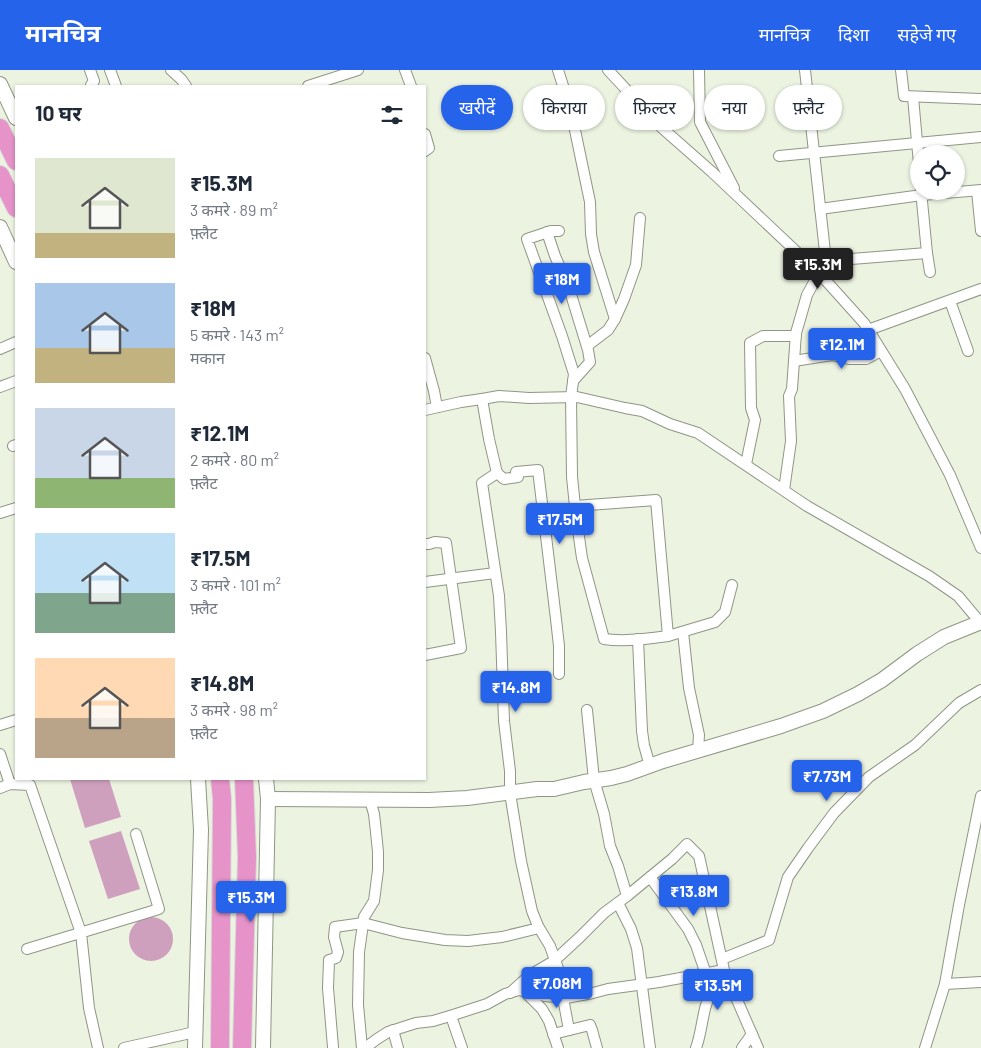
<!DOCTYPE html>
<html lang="hi">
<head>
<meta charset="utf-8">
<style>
	body { margin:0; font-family:Barlow,"Noto Sans Devanagari",sans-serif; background:#f6f6f7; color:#1f2937; height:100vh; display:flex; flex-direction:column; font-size:19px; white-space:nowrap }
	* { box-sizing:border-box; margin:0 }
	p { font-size:16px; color:#747a83 }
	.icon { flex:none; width:28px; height:28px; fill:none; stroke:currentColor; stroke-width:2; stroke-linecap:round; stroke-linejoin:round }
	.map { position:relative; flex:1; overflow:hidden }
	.panel { position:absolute; left:15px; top:15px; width:411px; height:695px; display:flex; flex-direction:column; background:#fff; border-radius:0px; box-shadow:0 1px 4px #0004 }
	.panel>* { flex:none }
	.hud { position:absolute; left:441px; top:15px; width:464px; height:45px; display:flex; gap:10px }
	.fabs { position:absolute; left:910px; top:75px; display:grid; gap:10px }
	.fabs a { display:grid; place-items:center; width:55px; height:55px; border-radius:50%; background:#fff; box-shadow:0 1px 4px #0004; font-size:25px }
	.price { position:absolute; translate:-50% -42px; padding:0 11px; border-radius:5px; background:#2563eb; color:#fff; font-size:16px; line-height:32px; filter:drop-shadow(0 1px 2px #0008) }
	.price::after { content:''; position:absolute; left:50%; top:30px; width:15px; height:11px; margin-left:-8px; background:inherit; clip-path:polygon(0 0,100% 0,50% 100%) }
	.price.selected { background:#222; color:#fff }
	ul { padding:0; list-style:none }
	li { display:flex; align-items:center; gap:15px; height:125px; padding:0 20px }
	li span { display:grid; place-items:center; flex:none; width:140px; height:100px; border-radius:0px; color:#555 }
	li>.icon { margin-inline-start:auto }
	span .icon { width:60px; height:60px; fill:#fffc; stroke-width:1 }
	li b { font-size:21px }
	h2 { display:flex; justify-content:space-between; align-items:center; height:60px; padding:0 20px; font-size:21px }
	.pill { padding:0 18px; border-radius:22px; background:#fff; box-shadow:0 1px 4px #0004; font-size:18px; line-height:45px }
	.pill.selected { background:#2563eb; color:#fff }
	header { display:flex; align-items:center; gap:30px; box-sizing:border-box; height:70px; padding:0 25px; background:#2563eb; color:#fff }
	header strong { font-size:24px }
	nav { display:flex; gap:28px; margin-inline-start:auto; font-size:18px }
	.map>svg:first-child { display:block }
	.water { fill:#cfa0be }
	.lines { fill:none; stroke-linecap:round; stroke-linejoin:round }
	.street-casing { stroke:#8f9685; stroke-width:12 }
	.secondary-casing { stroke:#8f9685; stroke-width:16 }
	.highway-casing { stroke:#d9d9d8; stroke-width:20 }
	.street { stroke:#fff; stroke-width:10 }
	.secondary { stroke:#fff; stroke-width:14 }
	.highway { stroke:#e593c9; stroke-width:18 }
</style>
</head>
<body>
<header>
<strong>मानचित्र</strong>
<nav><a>मानचित्र</a><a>दिशा</a><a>सहेजे गए</a></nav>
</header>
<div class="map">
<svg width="981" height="978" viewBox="0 0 981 978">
	<rect width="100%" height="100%" fill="#ecf3e1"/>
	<g class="water">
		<path d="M70,709h39l12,38 -36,11z"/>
		<path d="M121,761l19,58 -32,10 -19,-58z"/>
		<circle cx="151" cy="869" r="22"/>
	</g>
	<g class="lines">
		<defs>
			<g id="street">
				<path d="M90,0l4,11 -3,4"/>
				<path d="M110,0l6,16"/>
				<path d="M171,0l10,9 5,7"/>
				<path d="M405,0l6,16"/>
				<path d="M558,0l13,41 19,91 1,32 3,18 21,67 -7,11 -21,16"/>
				<path d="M608,0l54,58 50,44 107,101 45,50 41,66 45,86 31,73"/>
				<path d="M699,0l1,52 34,66"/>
				<path d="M805,0l21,191"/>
				<path d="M901,0l3,26 77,3"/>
				<path d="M308,16l50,-16"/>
				<path d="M913,27l6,67"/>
				<path d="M425,64l4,14 -4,3"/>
				<path d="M779,86l202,-19"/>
				<path d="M977,121l4,40"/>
				<path d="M820,139l102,-14 59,-5"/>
				<path d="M559,161h-8l-24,8 35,97 12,38 -3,23 1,80 4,39 6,42 22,81c20,3 44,0 64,-3"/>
				<path d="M547,162l8,24 14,32 19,62 2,12 -17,19"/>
				<path d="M927,183l3,19"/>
				<path d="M821,194l5,-3 101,-8 -6,-62"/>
				<path d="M950,231l18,50"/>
				<path d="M615,249l9,-20 12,-34 4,-47"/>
				<path d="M868,260l113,-41"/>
				<path d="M0,279l16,-7"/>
				<path d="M425,288l9,33 3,16"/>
				<path d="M794,291l38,-6 17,4h17l15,-8"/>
				<path d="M0,317l16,-6"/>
				<path d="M482,329l7,40 8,34 -15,10 17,113 2,36 3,89 6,50v22l11,68 11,50 6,15 12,20 11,31 3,12 -1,9 6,32"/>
				<path d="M425,340l36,-8 21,-3 17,-3 30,2 48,-1 48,11 17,3 28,13 28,9 109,73 122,70 29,20 22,26"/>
				<path d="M13,376l3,-1"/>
				<path d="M746,394l9,-44 -4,-12 -1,-65 13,-7h33"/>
				<path d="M497,403l7,6 14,-2 -2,-5 22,-2 18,149 3,27v28"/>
				<path d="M784,420l7,-49 -2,-45 3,-7 4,-56 11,-38 12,-22"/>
				<path d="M575,436l81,-6 12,136 47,-14 10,-10 7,-27"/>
				<path d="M0,443l16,-5"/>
				<path d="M425,474h4l6,-2 11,1 15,105 -36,7"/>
				<path d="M425,512l70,-9"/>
				<path d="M683,562l6,56 10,47 -1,16"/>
				<path d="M638,569l4,92 2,14 6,21"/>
				<path d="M587,640l7,70 10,34 6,32 8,20 9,30"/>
				<path d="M0,655l16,-5"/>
				<path d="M0,684l10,30"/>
				<path d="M0,718l10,-4 20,1 51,148 8,75 9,40"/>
				<path d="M650,807l38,52 8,16 10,29"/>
				<path d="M618,833l13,26 6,19 13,100"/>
				<path d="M27,879l132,-40 -23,-75"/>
				<path d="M722,889l47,-19 19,-63 20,-29 26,-35 35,-36 46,-32 44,-42 22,-13"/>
				<path d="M945,914l36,-2"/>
				<path d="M525,922l17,17 7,12 9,27"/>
				<path d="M510,923l20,-18 24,-14 26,-24 24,-24 23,-17 45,-37 15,-15 12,12 25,114 34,78"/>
				<path d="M451,946l11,32"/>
				<path d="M393,960l5,18"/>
				<path d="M553,964l37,-9 2,5 5,18"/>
				<path d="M333,977l-5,-59 1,-28 7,-2 2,-6 -4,-15 1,-10 28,-4 39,10 43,7 23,1 34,-4 37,-9"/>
				<path d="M124,978l71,-16"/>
				<path d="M362,978l-4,-43 1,-53 5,-35 10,-16 4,-31v-18l-2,-20 -2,-18 -4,-14"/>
				<path d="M365,978l12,-9 11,-7 28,-9 17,-2 20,-6 34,-11 18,-10 14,-4 25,6 22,2 27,-5 15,-4 51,-7 65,-12"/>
				<path d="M696,978c5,-14 6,-29 10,-43 4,-11 11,-21 10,-33"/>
				<path d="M742,978l10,-14"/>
				<path d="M925,978l20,-64 14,-79 22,-109"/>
			</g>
			<g id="secondary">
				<path d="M0,14l16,34"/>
				<path d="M0,157l16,35"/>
				<path d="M268,729l161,1 38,-2 70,-9h17l30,-7 27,-4 16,-4 36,-13 118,-35 42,-15 35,-17 24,-14 35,-26 27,-17 37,-15"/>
				<path d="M195,978l6,-218 -3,-51"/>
				<path d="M263,978l5,-249 -2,-20"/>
			</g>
			<g id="highway">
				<path d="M0,58l16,33"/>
				<path d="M0,105l16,33"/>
				<path d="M220,709l2,20 -2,249"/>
				<path d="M242,978l5,-191 -3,-78"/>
			</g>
		</defs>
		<use href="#street" class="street-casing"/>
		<use href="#secondary" class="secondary-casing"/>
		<use href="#highway" class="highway-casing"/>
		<use href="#street" class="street"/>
		<use href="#secondary" class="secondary"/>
		<use href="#highway" class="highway"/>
	</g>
</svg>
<div class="fabs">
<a><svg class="icon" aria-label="locate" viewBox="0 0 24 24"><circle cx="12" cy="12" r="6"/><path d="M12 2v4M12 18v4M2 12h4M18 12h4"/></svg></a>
</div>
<b class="price selected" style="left:818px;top:220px">₹15.3M</b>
<b class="price" style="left:562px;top:235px">₹18M</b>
<b class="price" style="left:842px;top:300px">₹12.1M</b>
<b class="price" style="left:560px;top:475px">₹17.5M</b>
<b class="price" style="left:516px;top:643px">₹14.8M</b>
<b class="price" style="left:827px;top:732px">₹7.73M</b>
<b class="price" style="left:694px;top:847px">₹13.8M</b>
<b class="price" style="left:251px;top:853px">₹15.3M</b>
<b class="price" style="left:557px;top:939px">₹7.08M</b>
<b class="price" style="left:718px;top:941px">₹13.5M</b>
<div class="hud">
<a class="pill selected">खरीदें</a>
<a class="pill">किराया</a>
<a class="pill">फ़िल्टर</a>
<a class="pill">नया</a>
<a class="pill">फ़्लैट</a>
</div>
<section class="panel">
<h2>10 घर<svg class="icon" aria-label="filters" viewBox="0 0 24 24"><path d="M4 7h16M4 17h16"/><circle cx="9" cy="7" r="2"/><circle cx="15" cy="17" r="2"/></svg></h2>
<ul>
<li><span style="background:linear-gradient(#dfe7d0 75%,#c2b280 0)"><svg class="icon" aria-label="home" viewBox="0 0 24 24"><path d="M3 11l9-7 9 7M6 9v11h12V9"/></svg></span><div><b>₹15.3M</b><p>3 कमरे · 89 m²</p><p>फ़्लैट</p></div></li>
<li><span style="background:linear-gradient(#a9c7e8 65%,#c2b280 0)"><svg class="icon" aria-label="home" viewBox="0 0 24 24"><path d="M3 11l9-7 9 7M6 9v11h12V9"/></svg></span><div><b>₹18M</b><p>5 कमरे · 143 m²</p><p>मकान</p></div></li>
<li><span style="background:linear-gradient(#c9d6e8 70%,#8fb573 0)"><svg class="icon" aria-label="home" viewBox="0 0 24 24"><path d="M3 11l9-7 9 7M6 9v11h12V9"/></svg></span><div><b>₹12.1M</b><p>2 कमरे · 80 m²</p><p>फ़्लैट</p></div></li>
<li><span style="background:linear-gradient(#bfe0f5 60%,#7fa58c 0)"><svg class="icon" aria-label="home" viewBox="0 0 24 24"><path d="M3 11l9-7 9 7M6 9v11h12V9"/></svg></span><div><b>₹17.5M</b><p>3 कमरे · 101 m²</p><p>फ़्लैट</p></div></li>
<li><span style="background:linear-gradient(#ffd9b3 60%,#b9a48a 0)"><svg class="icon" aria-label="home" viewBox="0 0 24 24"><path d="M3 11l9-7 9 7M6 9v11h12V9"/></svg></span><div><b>₹14.8M</b><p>3 कमरे · 98 m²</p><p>फ़्लैट</p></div></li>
</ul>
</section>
</div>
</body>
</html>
